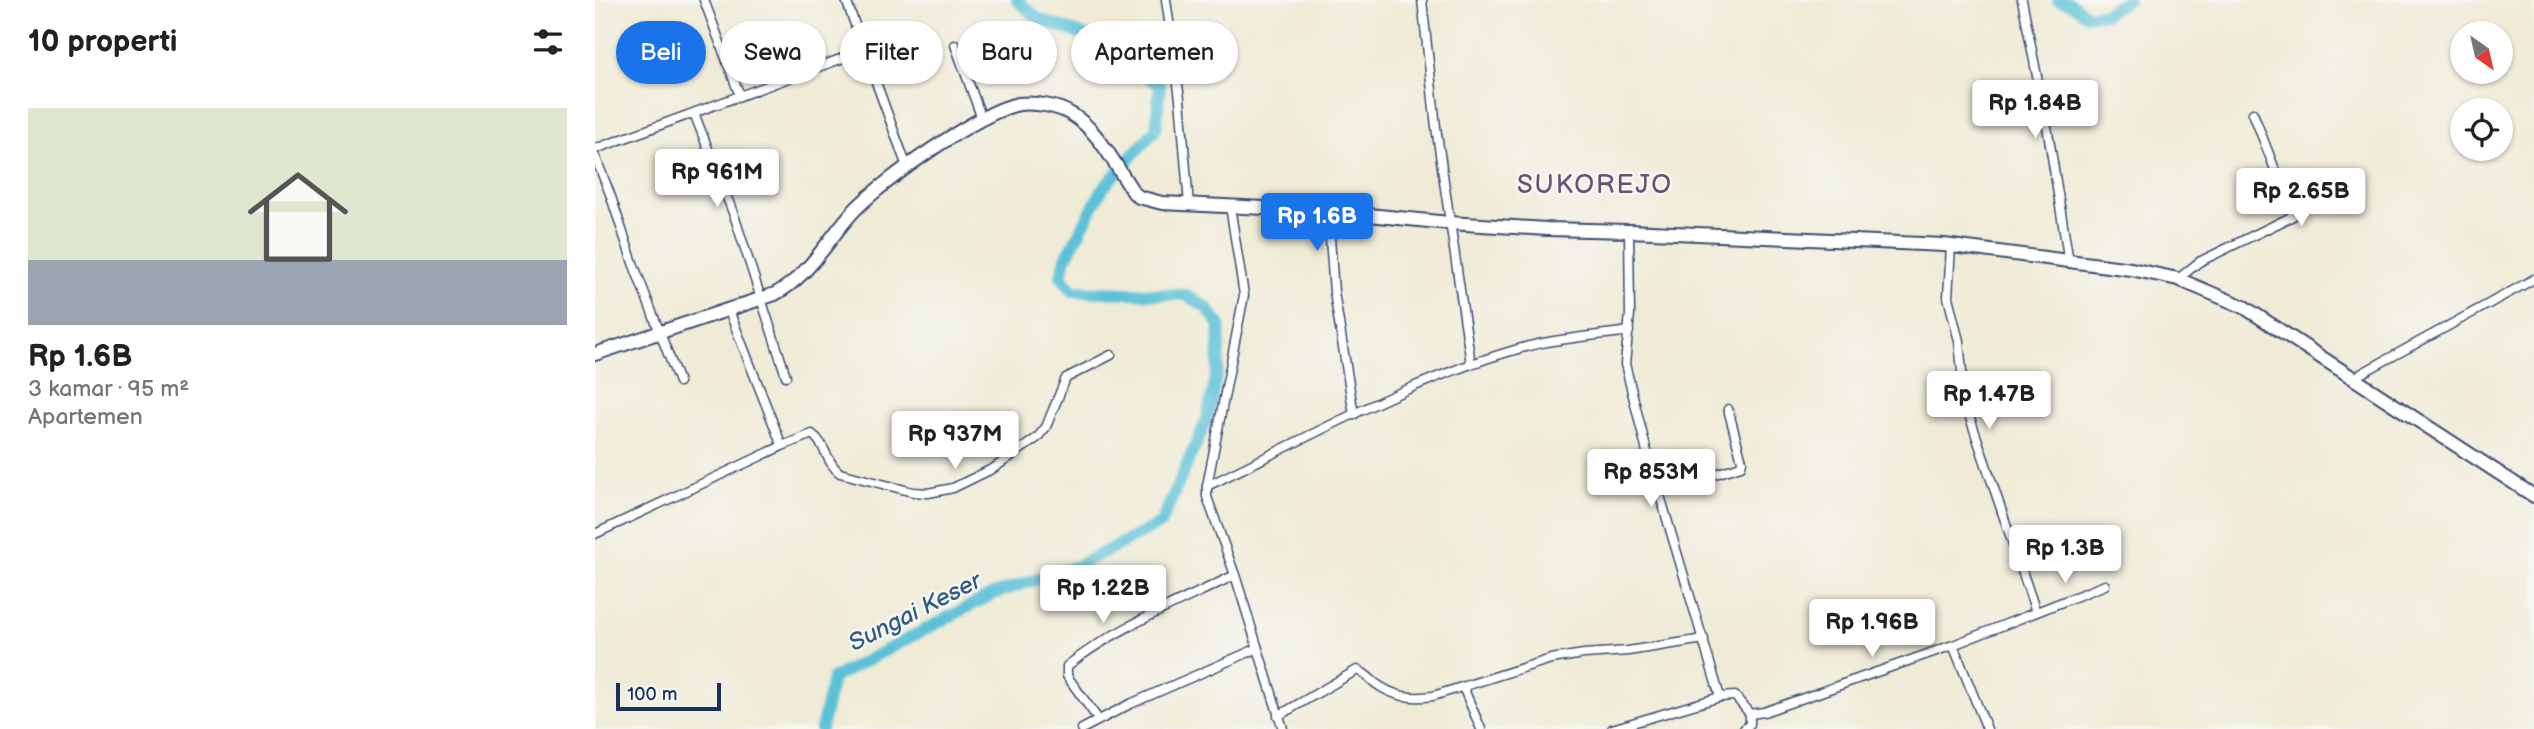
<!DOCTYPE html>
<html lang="id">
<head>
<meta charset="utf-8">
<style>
	body { margin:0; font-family:"Balsamiq Sans",sans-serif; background:#f6f6f6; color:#202124; height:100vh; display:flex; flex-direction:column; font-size:26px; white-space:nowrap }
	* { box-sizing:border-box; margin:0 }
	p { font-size:23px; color:#757577 }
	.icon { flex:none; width:38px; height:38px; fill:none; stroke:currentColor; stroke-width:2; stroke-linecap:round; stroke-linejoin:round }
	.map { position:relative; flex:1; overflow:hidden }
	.drawer { display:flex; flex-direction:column; background:#fff; width:595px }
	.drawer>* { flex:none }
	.banner { position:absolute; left:21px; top:21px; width:665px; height:63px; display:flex; gap:14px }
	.needle { width:46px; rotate:146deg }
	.fabs { position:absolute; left:1855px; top:21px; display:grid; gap:14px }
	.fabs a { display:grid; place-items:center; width:63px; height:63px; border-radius:50%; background:#fff; box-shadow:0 2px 5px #0004; font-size:35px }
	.scale { position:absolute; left:21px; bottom:18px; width:105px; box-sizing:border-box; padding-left:7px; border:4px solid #1b2f5e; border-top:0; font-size:19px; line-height:24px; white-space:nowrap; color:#1b2f5e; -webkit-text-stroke:5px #f6f6f2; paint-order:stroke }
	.price { position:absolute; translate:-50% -60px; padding:0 16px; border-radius:7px; background:#fff; color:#222; font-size:23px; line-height:46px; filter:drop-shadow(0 2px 4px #0008) }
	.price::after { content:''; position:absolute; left:50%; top:42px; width:21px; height:16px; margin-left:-10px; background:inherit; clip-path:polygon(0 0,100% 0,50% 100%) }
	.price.selected { background:#1a73e8; color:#fff }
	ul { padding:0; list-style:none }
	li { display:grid; align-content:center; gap:14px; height:371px; padding:0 28px }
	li+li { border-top:2px solid #e0e0e0 }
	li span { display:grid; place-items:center; height:217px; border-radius:0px; color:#555 }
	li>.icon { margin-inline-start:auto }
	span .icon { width:126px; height:126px; fill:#fffc; stroke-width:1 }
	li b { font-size:30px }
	h2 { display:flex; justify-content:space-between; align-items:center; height:84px; padding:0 28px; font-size:30px }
	.tag { padding:0 24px; border-radius:32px; background:#fff; box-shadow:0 2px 5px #0004; font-size:24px; line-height:63px }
	.tag.selected { background:#1a73e8; color:#fff }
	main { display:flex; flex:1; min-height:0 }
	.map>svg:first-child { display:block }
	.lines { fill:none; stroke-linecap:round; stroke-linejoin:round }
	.river { stroke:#5bc1d8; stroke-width:12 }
	.minor-casing { stroke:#3b4b70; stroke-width:11 }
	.trunk-casing { stroke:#3b4b70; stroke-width:16 }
	.minor { stroke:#fff; stroke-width:8 }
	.trunk { stroke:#fff; stroke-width:12 }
	.labels { text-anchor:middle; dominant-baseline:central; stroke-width:5; stroke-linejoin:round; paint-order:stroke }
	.water-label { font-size:24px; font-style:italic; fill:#2e5b83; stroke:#f6f6f2 }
	.quarter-label { font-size:26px; letter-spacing:2px; fill:#645472; stroke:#f6f6f2 }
</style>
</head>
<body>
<main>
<section class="drawer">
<h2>10 properti<svg class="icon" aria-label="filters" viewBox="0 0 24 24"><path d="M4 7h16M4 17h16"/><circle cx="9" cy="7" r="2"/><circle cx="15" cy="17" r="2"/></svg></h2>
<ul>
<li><span style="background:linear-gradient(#dfe7d0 70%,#9aa5b1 0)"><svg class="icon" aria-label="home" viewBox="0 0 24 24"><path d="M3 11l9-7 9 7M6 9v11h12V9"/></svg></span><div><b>Rp 1.6B</b><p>3 kamar · 95 m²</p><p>Apartemen</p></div></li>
</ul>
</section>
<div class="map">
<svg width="1939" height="729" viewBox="0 0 1939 729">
	<rect width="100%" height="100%" fill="#f6f6f2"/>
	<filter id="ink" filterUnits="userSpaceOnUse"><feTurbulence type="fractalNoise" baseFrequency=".0143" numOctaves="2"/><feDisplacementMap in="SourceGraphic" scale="14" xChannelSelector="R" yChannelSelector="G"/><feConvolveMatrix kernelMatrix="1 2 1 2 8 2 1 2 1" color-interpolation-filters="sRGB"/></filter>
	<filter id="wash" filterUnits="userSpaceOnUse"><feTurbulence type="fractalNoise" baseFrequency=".00686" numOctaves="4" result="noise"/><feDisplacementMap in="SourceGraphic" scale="28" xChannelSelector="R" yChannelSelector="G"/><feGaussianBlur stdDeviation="1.57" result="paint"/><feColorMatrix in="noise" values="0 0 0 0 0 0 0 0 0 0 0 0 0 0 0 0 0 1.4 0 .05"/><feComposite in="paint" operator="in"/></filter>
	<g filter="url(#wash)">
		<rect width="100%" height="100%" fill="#efebd6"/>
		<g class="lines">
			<g class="river">
				<path d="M1463,0l14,4 15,11 17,-1 24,-14"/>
				<path d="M226,729l12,-51 160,-84 84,-28 84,-43 46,-104 11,-51 2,-43 -14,-18 -20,-12 -113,-4 -12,-15 5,-18 37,-70 53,-59 4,-43 -60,-45 -61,-22 -22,-19"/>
			</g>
		</g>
	</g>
	<g filter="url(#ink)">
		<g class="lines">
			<defs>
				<g id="minor">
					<path d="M109,0l36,96"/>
					<path d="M251,0l61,167"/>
					<path d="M571,0l14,99 9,106"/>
					<path d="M827,0l14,127 35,237"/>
					<path d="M1427,0l26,132 21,130"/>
					<path d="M360,45l27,74"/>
					<path d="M99,113l41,105 51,158"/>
					<path d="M0,149l270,-99"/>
					<path d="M0,156l15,38 23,69 46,119"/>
					<path d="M635,206l14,89 -37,191v11l28,78 48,154"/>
					<path d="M733,211l6,81 20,123"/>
					<path d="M1356,246l-3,51 11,44 6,62 71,209"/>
					<path d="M1583,279l21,-17 94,-46 -40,-103"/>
					<path d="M1758,378l181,-99"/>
					<path d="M187,446l30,-12c14,10 14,29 28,39l73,19 15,1 25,-5 41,-20 43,-30 9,-11 20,-49 45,-23"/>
					<path d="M612,486c105,-50 209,-110 322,-140 31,-8 67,-10 100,-15"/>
					<path d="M1066,491l80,-25 1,-5 -14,-52"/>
					<path d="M0,534l187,-88 -54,-138"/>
					<path d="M1358,645l34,84"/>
					<path d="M868,687l18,42"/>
					<path d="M1125,697l15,-1 15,18 14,-2 189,-67 152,-60"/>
					<path d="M683,716l79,-46c8,3 12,8 18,13 19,14 36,16 58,13l118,-37 33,-5 44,-3 76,-12"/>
					<path d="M503,719l-31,-43v-10c50,-39 111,-63 168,-91"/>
					<path d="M487,729l46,-24 128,-56"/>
					<path d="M1017,729l108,-32 -73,-245 -22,-88 5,-50 -1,-83"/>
					<path d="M1149,729l6,-5v-10"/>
				</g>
				<path id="trunk" d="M0,354l180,-60c34,-18 51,-52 76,-80 26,-30 131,-104 168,-110 16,-2 39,2 52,10 28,16 45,53 63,79l5,4 23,6 166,8 121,12 98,6 82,2 315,14 187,24 47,10 66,28 290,189"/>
			</defs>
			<use href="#minor" class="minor-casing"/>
			<use href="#trunk" class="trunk-casing"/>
			<use href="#minor" class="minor"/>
			<use href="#trunk" class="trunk"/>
		</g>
	</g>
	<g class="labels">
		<g class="water-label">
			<text transform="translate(320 612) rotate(-27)">Sungai Keser</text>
		</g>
		<g class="quarter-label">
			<text x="1000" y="185">SUKOREJO</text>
		</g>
	</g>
</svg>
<div class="fabs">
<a><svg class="needle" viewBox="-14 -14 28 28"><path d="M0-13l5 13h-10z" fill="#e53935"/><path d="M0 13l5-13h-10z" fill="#757577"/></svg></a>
<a><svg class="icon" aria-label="locate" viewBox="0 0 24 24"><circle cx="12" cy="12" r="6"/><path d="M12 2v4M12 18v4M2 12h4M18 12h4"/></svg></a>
</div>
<div class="scale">100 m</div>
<b class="price" style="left:1440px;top:140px">Rp 1.84B</b>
<b class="price" style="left:122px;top:209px">Rp 961M</b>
<b class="price" style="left:1706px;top:228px">Rp 2.65B</b>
<b class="price selected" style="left:722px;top:253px">Rp 1.6B</b>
<b class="price" style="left:1394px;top:431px">Rp 1.47B</b>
<b class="price" style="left:360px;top:471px">Rp 937M</b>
<b class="price" style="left:1056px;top:509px">Rp 853M</b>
<b class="price" style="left:1470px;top:585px">Rp 1.3B</b>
<b class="price" style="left:508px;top:625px">Rp 1.22B</b>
<b class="price" style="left:1277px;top:659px">Rp 1.96B</b>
<div class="banner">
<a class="tag selected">Beli</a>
<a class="tag">Sewa</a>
<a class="tag">Filter</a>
<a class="tag">Baru</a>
<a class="tag">Apartemen</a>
</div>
</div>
</main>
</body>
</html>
